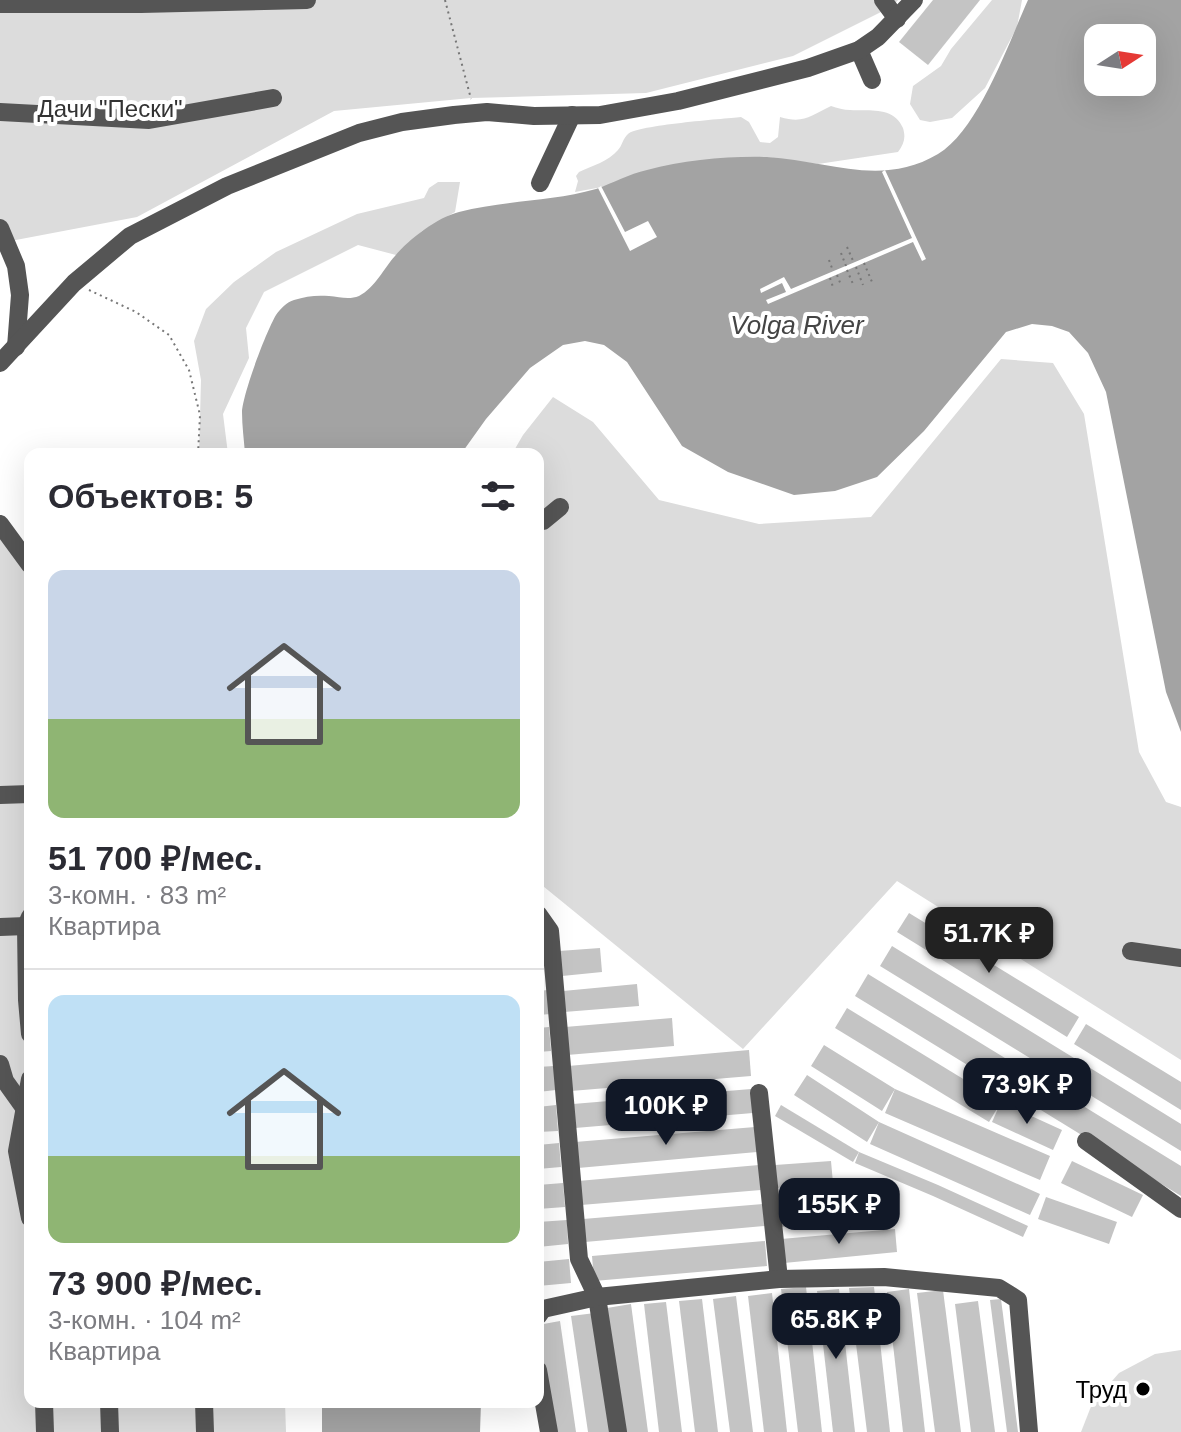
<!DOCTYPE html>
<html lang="ru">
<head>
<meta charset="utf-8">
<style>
	body { margin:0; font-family:Helvetica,sans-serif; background:#f2f2f3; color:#2b2b33; height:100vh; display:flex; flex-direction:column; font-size:30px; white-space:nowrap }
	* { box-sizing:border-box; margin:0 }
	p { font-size:26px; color:#7c7c81 }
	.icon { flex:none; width:44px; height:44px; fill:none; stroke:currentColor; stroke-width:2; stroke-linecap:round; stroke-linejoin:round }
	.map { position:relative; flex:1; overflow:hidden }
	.drawer { position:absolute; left:24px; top:448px; width:520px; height:960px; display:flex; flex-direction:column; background:#fff; border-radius:16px; box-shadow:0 8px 32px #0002 }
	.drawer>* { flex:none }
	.needle { width:52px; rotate:78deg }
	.tools { position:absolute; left:1084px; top:24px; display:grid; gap:16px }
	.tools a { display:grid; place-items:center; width:72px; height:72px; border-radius:16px; background:#fff; box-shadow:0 8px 32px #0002; font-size:40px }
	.price { position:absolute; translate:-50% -68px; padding:0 18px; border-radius:16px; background:#111827; color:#fff; font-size:26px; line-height:52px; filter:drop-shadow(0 2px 4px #0008) }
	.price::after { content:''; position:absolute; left:50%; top:48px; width:24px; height:18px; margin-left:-12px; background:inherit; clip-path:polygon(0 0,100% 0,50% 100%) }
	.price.active { background:#222; color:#fff }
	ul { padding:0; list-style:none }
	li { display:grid; align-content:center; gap:16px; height:424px; padding:0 24px }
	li+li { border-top:2px solid #e1e1e2 }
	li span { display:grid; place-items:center; height:248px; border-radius:16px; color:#555 }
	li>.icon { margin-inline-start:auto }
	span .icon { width:144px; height:144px; fill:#fffc; stroke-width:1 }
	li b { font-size:34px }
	h2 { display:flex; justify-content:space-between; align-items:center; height:96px; padding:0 24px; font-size:34px }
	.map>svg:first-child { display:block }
	.green { fill:#dcdcdc }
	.water { fill:#a3a3a3; fill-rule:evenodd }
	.pier { fill:#fff }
	.building { fill:#c4c4c4 }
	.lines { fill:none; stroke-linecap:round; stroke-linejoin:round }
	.path { stroke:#777; stroke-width:2; stroke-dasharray:2 4; stroke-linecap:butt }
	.minor { stroke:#555; stroke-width:18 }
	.poi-dot { fill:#000; stroke:#fff; stroke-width:3 }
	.labels { text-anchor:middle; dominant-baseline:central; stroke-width:8; stroke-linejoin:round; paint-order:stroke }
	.park-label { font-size:24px; fill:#333; stroke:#fff }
	.poi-label { font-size:24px; fill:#000; stroke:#fff; text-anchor:end }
	.water-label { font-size:26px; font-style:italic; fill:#444; stroke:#fff }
</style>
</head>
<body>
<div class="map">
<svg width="1181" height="1432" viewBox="0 0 1181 1432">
	<rect width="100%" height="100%" fill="#fff"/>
	<g class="green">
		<path d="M0,0h898l-5,6 -100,50 -147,37 -175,5 -137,13 -197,106 -137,26z"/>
		<path d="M992,0h30l-5,27 -32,61 -33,30 -22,4 -10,-2 -10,-16 3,-18 28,-20 10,-17z"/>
		<path d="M831,106c6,2 13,4 19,4 18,1 44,-4 53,18 3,10 1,16 -5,24l-80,12 -52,-7 -191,35 3,-11 -2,-5 3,-4c13,-6 30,-11 39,-22 4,-4 5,-12 10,-16 10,-9 94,-15 113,-17l8,5 11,20 10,1 8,-6 2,-20c24,7 30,-1 51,-11z"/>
		<path d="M438,182h22l-5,30 -33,19 -26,24 -38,-10 -94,47 -18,36 3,30 -26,56 5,40h-29l2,-74 -7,-39 12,-32 28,-27 42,-30 81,-38 67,-16 5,-10z"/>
		<path d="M1001,359l52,4 31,51 55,338 27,50 15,5v253l-284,-179 -154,168 -205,-167v-428h-26l11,-19 30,-38 40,25 66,78 100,24 112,-7z"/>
		<path d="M0,520l30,39v843h255l1,30h-286z"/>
		<path d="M1181,1350v82h-100l11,-28 27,-31 36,-19z"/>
	</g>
	<g class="water">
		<path d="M1028,0h153v732l-15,-40 -60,-300 -18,-39 -19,-21 -17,-6 -20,-2 -26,8 -82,99 -47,46 -42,14 -41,4 -66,-23 -46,-26 -55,-84 -23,-17 -19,-4 -22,4 -33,23 -44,51 -25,35h-216c-1,-14 -3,-28 -3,-42 1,-19 24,-80 34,-97 4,-6 11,-13 18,-15 12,-4 23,-5 35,-4 11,1 20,4 30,0 16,-8 25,-28 36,-40 14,-17 43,-39 64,-44 45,-12 92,-10 137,-23 17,-6 33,-15 51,-19 38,-10 80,-14 120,-13 59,3 114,31 171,-3 41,-25 70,-110 90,-154zM1098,38h44v44h-44z"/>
		<path d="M322,1402h159l-1,30h-158z"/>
	</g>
	<g class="pier">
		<path d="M885,170l41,89 -4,2 -9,-19 -145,62 -2,-4 20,-8 -4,-9 -21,10 -1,-4 24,-12 7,12 121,-51 -30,-66z"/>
		<path d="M601,186l24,46 23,-11 9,16 -27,14 -32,-63z"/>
	</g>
	<g class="building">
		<path d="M933,0h47l-52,65 -29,-23z"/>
		<path d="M909,913l170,104 -12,20 -170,-105z"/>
		<path d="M892,946l289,178v27l-301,-185z"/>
		<path d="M600,948l2,24 -40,4 -3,-25z"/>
		<path d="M868,974l313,192v30l-326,-200z"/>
		<path d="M637,984l2,22 -75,6 -1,-21z"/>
		<path d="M548,990l3,24 -13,1v-24z"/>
		<path d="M847,1008l154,94 -12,20 -154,-94z"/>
		<path d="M672,1018l2,28 -107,9 -2,-28z"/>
		<path d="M1086,1024l95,58v28l-107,-66z"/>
		<path d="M549,1027l2,24 -13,1v-24z"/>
		<path d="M824,1045l71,44 155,67 -10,24 -155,-67 10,-24 -13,22 -71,-45z"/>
		<path d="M749,1050l2,26 -180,15 -3,-25z"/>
		<path d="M554,1066l2,24 -18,2v-25z"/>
		<path d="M807,1075l72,47 161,72 -10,21 -160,-71 9,-22 -12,20 -73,-47z"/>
		<path d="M751,1089l2,24 -178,15 -2,-24z"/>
		<path d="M1001,1102l61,28 -9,20 -61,-28z"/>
		<path d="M556,1105l2,26 -20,1v-25z"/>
		<path d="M781,1105l78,47 -6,10 -78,-46z"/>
		<path d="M755,1127l2,25 -179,16 -3,-26z"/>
		<path d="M559,1143l2,24 -23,2v-24z"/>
		<path d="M859,1152l79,33 90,41 -5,11 -90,-41 -78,-33z"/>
		<path d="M831,1161l2,22 -56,5 -2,-23z"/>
		<path d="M1072,1161l71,34 -11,22 -71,-34z"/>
		<path d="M759,1165l2,25 -180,15 -3,-24z"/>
		<path d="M563,1183l2,24 -27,2v-24z"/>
		<path d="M850,1197l2,24 -72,6 -2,-24z"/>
		<path d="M1046,1197l71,25 -8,22 -71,-25z"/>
		<path d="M763,1204l2,22 -180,16 -2,-23z"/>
		<path d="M567,1220l1,24 -30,3v-25z"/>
		<path d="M895,1229l2,23 -113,11 -3,-24z"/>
		<path d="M765,1241l2,25 -173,15 -2,-25z"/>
		<path d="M569,1259l2,24 -33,3v-24z"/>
		<path d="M806,1287l16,145h-24l-17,-143z"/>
		<path d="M874,1287l16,145h-23l-18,-144z"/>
		<path d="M839,1289l16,143h-22l-16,-141z"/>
		<path d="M909,1289l16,143h-22l-16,-140z"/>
		<path d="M943,1290l18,142h-26l-18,-139z"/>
		<path d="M772,1293l15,139h-23l-16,-136z"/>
		<path d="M736,1296l17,136h-23l-17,-133z"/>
		<path d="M702,1299l16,133h-23l-16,-131z"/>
		<path d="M1001,1299l17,133h-11l-17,-132z"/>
		<path d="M978,1301l17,131h-24l-16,-128z"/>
		<path d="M666,1302l16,130h-23l-15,-128z"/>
		<path d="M631,1304l17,128h-24l-17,-124z"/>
		<path d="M595,1313l17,119h-24l-17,-116z"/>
		<path d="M560,1321l16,111h-23l-15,-107z"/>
	</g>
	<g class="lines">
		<g class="path">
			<path d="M445,0l26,99"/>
			<path d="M847,247l7,16"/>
			<path d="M841,253l5,13"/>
			<path d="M829,260l4,11"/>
			<path d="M864,263l8,19"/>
			<path d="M856,267l7,18"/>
			<path d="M847,270l6,14"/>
			<path d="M837,275l4,10"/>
			<path d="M830,278l3,9"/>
			<path d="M89,290l47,22 33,23 20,35 11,45 -2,39"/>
		</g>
		<g class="minor">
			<path d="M883,0l14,19"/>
			<path d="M0,4h141l166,-4"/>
			<path d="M859,50l13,30"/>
			<path d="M0,112l149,8 124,-22"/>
			<path d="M540,183l32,-68"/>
			<path d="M0,228l16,38 4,29 -4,52"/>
			<path d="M0,363l74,-80 56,-47 97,-50 132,-53 43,-11 52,-7 33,-3 47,4 66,-1 78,-14 130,-33 51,-18 19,-13 36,-37"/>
			<path d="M538,522l5,-1 17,-14"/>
			<path d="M0,524l30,41"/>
			<path d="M0,795l30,-1"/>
			<path d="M538,914l12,17 29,328 18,38 21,135"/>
			<path d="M30,917l-4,9 1,74 3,34"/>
			<path d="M0,927l26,-1"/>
			<path d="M1131,951l50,7"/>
			<path d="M0,1064l5,17 20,28"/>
			<path d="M30,1079l-13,72 13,67"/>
			<path d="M759,1093l20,186"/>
			<path d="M1086,1141l95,68"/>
			<path d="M538,1316l5,-7 54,-12 182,-18 105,-2 115,11 19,12 11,132"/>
			<path d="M538,1370l11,62"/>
			<path d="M44,1402l1,30"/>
			<path d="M109,1402l1,30"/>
			<path d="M204,1402l1,30"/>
		</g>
	</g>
	<circle class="poi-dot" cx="1143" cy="1389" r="8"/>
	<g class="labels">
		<g class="park-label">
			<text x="110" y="108">Дачи "Пески"</text>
		</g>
		<g class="poi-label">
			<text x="1127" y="1389">Труд</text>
		</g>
		<g class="water-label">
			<text x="797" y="325">Volga River</text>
		</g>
	</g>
</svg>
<div class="tools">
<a><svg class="needle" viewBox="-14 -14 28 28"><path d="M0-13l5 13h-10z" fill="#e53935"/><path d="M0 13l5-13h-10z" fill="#7c7c81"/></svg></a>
</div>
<b class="price active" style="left:989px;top:975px">51.7K ₽</b>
<b class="price" style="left:1027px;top:1126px">73.9K ₽</b>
<b class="price" style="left:666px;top:1147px">100K ₽</b>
<b class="price" style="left:839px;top:1246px">155K ₽</b>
<b class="price" style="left:836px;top:1361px">65.8K ₽</b>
<section class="drawer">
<h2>Объектов: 5<svg class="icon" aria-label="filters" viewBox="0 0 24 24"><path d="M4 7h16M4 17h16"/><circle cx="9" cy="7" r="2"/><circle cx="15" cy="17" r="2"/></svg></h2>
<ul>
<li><span style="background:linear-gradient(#c9d6e8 60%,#8fb573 0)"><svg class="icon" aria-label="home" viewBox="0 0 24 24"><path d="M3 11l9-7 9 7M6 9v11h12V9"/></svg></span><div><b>51 700 ₽/мес.</b><p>3-комн. · 83 m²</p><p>Квартира</p></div></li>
<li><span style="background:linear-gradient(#bfe0f5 65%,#8fb573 0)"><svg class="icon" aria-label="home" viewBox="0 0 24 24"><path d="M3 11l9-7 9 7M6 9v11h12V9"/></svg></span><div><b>73 900 ₽/мес.</b><p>3-комн. · 104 m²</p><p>Квартира</p></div></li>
</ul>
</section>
</div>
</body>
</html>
